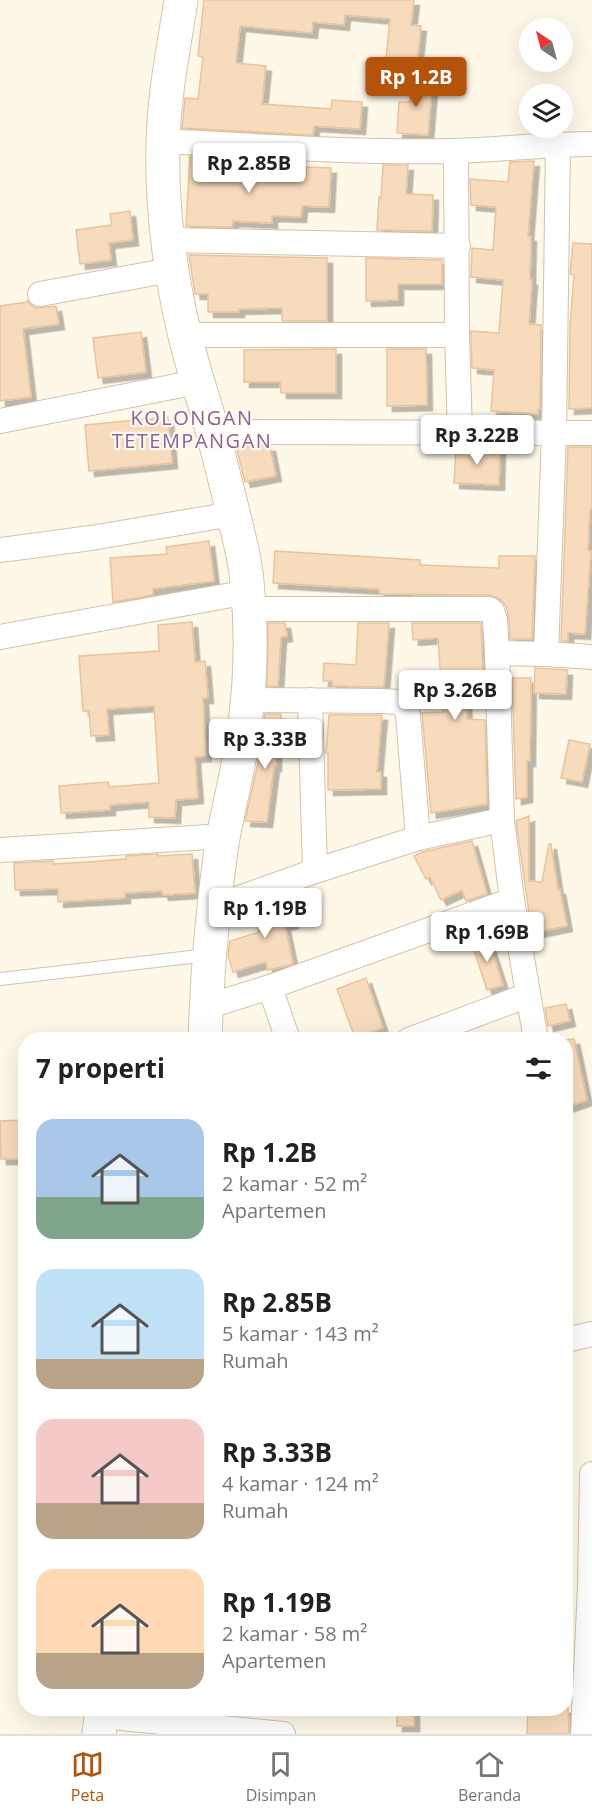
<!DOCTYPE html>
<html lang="id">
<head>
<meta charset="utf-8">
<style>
	body { margin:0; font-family:"Open Sans",sans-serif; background:#f6f6f6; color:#222; height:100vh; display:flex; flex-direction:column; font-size:22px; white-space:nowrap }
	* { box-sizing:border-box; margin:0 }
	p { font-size:20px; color:#767676 }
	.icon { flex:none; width:33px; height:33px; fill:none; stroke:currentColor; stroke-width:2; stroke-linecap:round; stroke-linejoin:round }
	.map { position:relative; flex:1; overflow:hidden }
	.drawer { position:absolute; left:18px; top:1032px; width:555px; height:684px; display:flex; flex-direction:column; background:#fff; border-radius:24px; box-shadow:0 6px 24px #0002 }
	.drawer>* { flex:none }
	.needle { width:39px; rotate:324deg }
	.fabs { position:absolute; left:519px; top:18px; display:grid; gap:12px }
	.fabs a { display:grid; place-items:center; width:54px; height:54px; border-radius:50%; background:#fff; box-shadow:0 6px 24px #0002; font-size:30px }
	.price { position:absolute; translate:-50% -51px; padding:0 14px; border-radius:6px; background:#fff; color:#222; font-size:20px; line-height:39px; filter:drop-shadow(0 2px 3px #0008) }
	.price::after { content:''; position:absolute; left:50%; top:36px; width:18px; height:14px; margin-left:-9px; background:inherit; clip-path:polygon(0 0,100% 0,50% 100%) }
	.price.current { background:#b45309; color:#fff }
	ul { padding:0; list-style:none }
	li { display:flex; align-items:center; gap:18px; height:150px; padding:0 18px }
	li span { display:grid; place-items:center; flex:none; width:168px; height:120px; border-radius:18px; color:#555 }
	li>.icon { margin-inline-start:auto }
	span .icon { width:72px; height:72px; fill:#fffc; stroke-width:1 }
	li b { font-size:26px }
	h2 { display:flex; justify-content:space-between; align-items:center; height:72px; padding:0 18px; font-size:26px }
	.menu { display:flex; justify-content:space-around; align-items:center; height:84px; border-top:2px solid #e0e0e0; background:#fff; font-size:16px; color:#767676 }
	.menu a { display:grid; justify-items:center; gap:3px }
	.menu .current { color:#b45309 }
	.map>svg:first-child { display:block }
	.building { fill:#f7dbbd; stroke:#ebc39b; stroke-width:1.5; filter:url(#shadow) }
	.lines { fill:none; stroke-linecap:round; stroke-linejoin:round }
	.lane-casing { stroke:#d3c1ac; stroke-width:14 }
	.street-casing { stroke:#d3c1ac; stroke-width:26 }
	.secondary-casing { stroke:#d7c3a9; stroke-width:35 }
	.lane { stroke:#fff; stroke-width:12 }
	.street { stroke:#fff; stroke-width:24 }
	.secondary { stroke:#fff; stroke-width:33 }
	.labels { text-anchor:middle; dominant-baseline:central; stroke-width:4.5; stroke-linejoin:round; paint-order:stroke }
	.quarter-label { font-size:20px; letter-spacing:1.5px; fill:#8c6099; stroke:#fffbf1 }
</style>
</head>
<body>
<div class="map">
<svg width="592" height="1734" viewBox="0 0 592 1734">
	<defs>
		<filter id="shadow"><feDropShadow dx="5.5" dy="5.5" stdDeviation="0" flood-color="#0004"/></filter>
	</defs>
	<rect width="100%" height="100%" fill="#fef8e8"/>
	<g class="building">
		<path d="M204,0h210l-3,25 10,1 -4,37 -31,-4 4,-40 -45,-4 -1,10 -31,-3 -1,11 -72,-7 -4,37 30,3 -4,38 69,5 1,-9 30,2 -2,27 -46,-3 -1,9 -131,-7 3,-30 13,1 5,-42 -5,-1z"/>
		<path d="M412,76l21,1 -5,58 -31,-2 2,-31h11z"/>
		<path d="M190,157l46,2 -1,15 71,4v-11l25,1 -2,39 -27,-1 -1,11 -29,-1v7l-39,-2 -1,6 -46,-1z"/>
		<path d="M534,161l-6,75h3l-1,44h2l-3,44 12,1 -1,84h-2v5l-47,-3 3,-41 -22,-2 -1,-33v-4l28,2 4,-53 -32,-3 1,-29 21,2 3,-43 -25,-2 -1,-26 38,3 2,-20z"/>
		<path d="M383,165h25l-2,29 27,1 -1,36 -55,-1 2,-33 2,1z"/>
		<path d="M130,211l3,29 -24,3 2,17 -31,4 -4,-34 36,-5 -2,-11z"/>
		<path d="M573,243l19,1v164l-23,1 1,-82 4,-52 -4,-1z"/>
		<path d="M189,255l138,3v63h-45v-13l-43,1v3h-31v-18h-13z"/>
		<path d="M366,258l76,2v24h-44v16l-32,1z"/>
		<path d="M27,300l3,4 6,4 20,-2 3,18 -36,5 8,68 -31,4v-95l28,-4z"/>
		<path d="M141,332l5,40 -48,6 -5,-40z"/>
		<path d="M336,349v44h-55l-1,-11h-36v-32z"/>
		<path d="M387,349h39l1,56 -40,1z"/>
		<path d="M168,417l4,46 -83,8 -4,-46z"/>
		<path d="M236,446h34l6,30 -31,6z"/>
		<path d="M456,447h44l-1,38 -45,-2z"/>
		<path d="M568,447h24v62h-2l-2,41 3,1 -6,83 -17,-1v8h-7z"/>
		<path d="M209,541l5,40 -61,8v6l-40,7 -3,-44 57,-4 -1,-7z"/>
		<path d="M275,551l145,9v5l79,3v-12h36l-3,83h-22l-1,-20 -3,-13 -6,-7 -10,-4 -110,-1 -1,-5 -106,-6z"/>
		<path d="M192,622l3,40 10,-1 3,37h-5l3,58 -11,1 3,41 -22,2 -1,18 -26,-1v-15l-39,3v5l-49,3 -2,-27 49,-4 1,5 50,-4 -5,-77 -47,3 2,26 -18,1 -2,-25h-6l-4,-55 80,-5 -1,-26z"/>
		<path d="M268,623h17l2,13 -6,1 -3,49h-11z"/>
		<path d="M358,623h31l-5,64 -52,-1v-5h-9l1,-18 32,2z"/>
		<path d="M412,623h69l2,55 -18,1 2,40 18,1 2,84 -56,9 -9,-100 21,-1 -5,-74 -25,2z"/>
		<path d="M535,668l32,2 -1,24 -32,-1z"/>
		<path d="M512,678h19l-1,83h-3v36l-11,2z"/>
		<path d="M265,714h16v24h-5v28h-2l-7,56 -22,-1 12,-54z"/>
		<path d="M329,715h53l-5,57h4v17l-53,1v-36l-2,-1z"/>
		<path d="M569,740l21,4 -8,38 -21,-4z"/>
		<path d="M529,816v65l13,1 7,-38h2l7,46 2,-1 7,37 -35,7 -16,-112z"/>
		<path d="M472,841l15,53 -21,7 -4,-11 -21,10 -11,-23 -4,2 -12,-23 8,-4z"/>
		<path d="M158,854v2l34,-2 3,39 -32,2 -1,-4 -37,2v5l-67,4v-13l-43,1 -1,-27 39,-2v3l35,-2 38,-3v-3z"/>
		<path d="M289,896l4,27 -8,2 8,39 -25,6 -2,-8 -33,10 -5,-17 2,-14 29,-9 -4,-24z"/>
		<path d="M487,936l16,49 -16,5 -16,-49z"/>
		<path d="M366,978l17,50 -28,10 -18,-49z"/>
		<path d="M566,1004l4,17 -22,5 -3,-18z"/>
		<path d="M574,1039l13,61 -21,7v-67z"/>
		<path d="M26,1120v39h-25l-1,-38z"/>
		<rect x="397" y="1708" width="17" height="18"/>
		<path d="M528,1708h40l1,26h-42z"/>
	</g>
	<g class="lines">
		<defs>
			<path id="lane" d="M0,979l208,-24"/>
			<g id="street">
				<path d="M163,141c97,5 195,12 292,10 46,-1 91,-7 137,-7"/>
				<path d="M558,144l-4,289 -8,221 46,3"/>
				<path d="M456,151l1,184 3,97"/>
				<path d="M167,240l291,6"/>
				<path d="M40,294l131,-24"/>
				<path d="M185,335h272"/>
				<path d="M0,421l197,-39"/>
				<path d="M212,432l380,1"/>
				<path d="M0,550l91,-12 142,-24"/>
				<path d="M249,609h240l3,2 3,9 2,33"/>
				<path d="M0,637l248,-45"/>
				<path d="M248,700l135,1 15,1 6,2 4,11 10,123"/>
				<path d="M310,700l5,171"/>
				<path d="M0,850l224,-14"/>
				<path d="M214,907l101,-36 103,-33 84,-18"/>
				<path d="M270,987l242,-87"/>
				<path d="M206,1007l64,-20 18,53"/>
				<path d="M409,1040l119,-45"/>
				<path d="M536,1040l-24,-140 -10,-80 -5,-167 49,1"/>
				<path d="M566,1340l26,-6"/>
				<path d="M101,1716l182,18"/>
				<path d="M583,1734l7,-147 2,-113"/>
			</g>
			<g id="secondary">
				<path d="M181,0c-7,47 -17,94 -18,142 -2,65 7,131 22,194 8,33 19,64 28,97 6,23 12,48 18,71 6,26 14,52 16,78 5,50 4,104 -4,153 -5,39 -16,76 -22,115 -9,63 -14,126 -16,190"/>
				<path d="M99,1734l3,-26"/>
			</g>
		</defs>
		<use href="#lane" class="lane-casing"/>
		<use href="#street" class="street-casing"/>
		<use href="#secondary" class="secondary-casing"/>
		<use href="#lane" class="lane"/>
		<use href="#street" class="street"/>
		<use href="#secondary" class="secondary"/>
	</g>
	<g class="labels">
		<g class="quarter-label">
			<text x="192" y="417">KOLONGAN<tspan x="192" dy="23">TETEMPANGAN</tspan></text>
		</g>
	</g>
</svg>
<div class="fabs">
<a><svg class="needle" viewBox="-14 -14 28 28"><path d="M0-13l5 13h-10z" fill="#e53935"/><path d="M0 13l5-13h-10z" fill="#767676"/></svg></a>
<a><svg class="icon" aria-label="layers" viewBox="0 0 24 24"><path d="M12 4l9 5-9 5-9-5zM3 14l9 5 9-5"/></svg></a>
</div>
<b class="price current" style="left:416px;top:108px">Rp 1.2B</b>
<b class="price" style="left:249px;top:194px">Rp 2.85B</b>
<b class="price" style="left:477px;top:466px">Rp 3.22B</b>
<b class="price" style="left:455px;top:721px">Rp 3.26B</b>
<b class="price" style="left:265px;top:770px">Rp 3.33B</b>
<b class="price" style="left:265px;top:939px">Rp 1.19B</b>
<b class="price" style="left:487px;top:963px">Rp 1.69B</b>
<section class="drawer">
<h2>7 properti<svg class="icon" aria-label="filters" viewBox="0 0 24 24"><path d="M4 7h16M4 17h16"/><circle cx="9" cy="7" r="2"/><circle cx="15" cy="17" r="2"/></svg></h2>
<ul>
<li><span style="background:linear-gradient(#a9c7e8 65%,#7fa58c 0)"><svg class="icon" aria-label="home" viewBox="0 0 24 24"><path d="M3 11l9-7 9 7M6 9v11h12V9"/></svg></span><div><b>Rp 1.2B</b><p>2 kamar · 52 m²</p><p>Apartemen</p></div></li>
<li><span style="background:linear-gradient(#bfe0f5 75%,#b9a48a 0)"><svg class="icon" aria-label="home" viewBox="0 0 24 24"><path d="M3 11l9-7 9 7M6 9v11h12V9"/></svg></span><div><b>Rp 2.85B</b><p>5 kamar · 143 m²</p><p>Rumah</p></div></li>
<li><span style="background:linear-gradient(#f6c9c9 70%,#b9a48a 0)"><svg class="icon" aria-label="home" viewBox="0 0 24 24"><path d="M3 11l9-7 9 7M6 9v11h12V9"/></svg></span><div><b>Rp 3.33B</b><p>4 kamar · 124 m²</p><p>Rumah</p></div></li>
<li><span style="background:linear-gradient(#ffd9b3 70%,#b9a48a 0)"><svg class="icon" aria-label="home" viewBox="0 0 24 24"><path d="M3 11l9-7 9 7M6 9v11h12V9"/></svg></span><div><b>Rp 1.19B</b><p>2 kamar · 58 m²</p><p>Apartemen</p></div></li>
</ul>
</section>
</div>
<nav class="menu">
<a class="current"><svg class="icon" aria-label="map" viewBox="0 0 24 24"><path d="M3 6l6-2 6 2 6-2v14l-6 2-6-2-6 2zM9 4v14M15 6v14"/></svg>Peta</a>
<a><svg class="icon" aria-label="saved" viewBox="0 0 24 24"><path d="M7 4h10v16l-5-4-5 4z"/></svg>Disimpan</a>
<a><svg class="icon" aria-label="home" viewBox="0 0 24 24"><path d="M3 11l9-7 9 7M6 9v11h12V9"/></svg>Beranda</a>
</nav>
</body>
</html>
